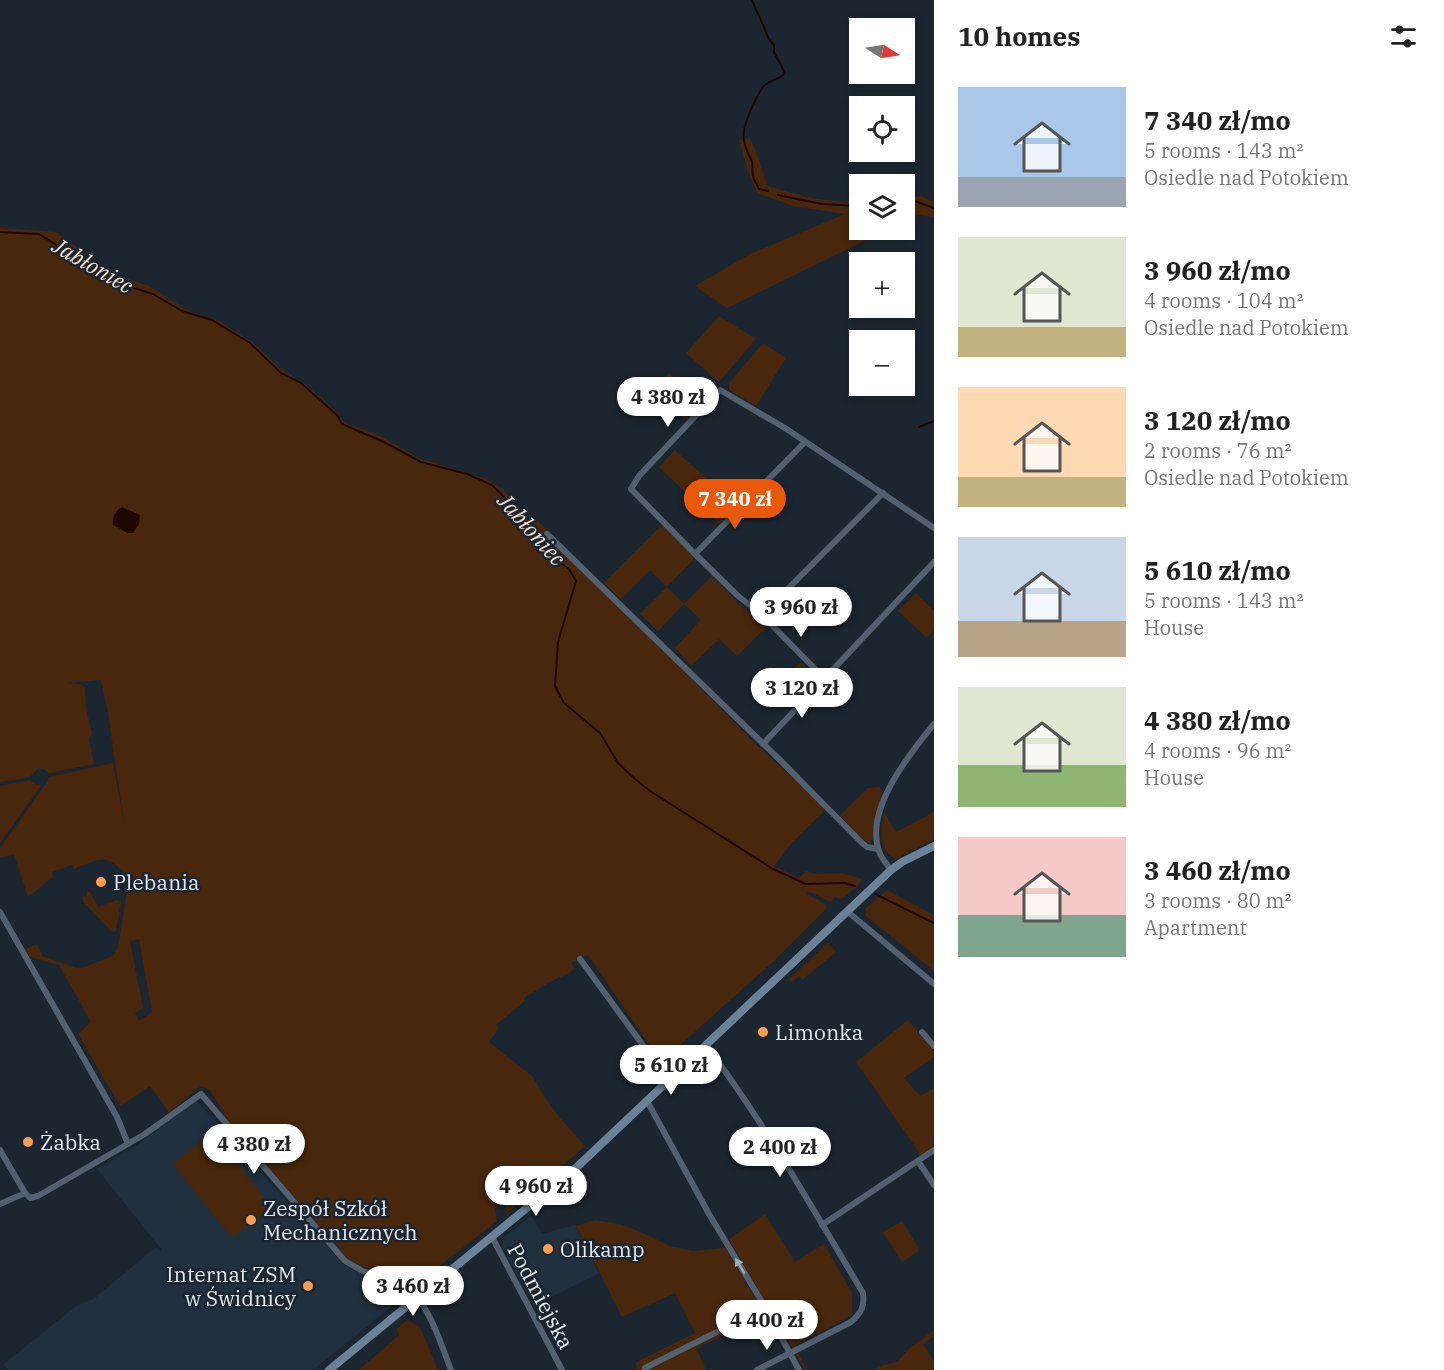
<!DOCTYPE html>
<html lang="en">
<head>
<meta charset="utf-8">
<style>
	body { margin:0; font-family:"IBM Plex Serif",serif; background:#f6f6f6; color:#222; height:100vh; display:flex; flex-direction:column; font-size:22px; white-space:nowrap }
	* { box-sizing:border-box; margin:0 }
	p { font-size:20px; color:#767676 }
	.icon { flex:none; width:33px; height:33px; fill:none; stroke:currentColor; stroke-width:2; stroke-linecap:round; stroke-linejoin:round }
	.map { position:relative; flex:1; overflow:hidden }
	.sheet { display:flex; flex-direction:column; background:#fff; width:510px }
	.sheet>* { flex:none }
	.needle { width:39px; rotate:102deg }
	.controls { position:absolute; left:849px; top:18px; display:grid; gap:12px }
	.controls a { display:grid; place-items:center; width:66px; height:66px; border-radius:0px; background:#fff; box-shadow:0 3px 9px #0003; font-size:30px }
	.price { position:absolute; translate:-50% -51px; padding:0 14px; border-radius:21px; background:#fff; color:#222; font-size:20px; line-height:39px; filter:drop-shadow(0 2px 3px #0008) }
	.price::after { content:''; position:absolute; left:50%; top:36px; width:18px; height:14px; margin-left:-9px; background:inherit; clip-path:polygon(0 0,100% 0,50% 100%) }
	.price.on { background:#ea580c; color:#fff }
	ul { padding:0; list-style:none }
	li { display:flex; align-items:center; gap:18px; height:150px; padding:0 24px }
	li span { display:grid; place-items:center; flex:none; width:168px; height:120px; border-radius:0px; color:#555 }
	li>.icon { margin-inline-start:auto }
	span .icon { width:72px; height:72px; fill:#fffc; stroke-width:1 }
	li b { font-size:26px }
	h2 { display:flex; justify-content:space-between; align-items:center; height:72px; padding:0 24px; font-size:26px }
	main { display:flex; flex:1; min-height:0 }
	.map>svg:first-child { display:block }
	.built { fill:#21303f }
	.green { fill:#48270c; fill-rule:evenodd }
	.water { fill:#1f0700 }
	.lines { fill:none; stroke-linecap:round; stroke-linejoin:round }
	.stream { stroke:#1f0700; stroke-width:2 }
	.street { stroke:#52606f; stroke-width:6 }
	.secondary { stroke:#6a8298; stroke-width:8 }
	.oneway { fill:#a1abb5 }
	.poi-dot { fill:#fc9d52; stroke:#1c2630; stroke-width:2 }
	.labels { text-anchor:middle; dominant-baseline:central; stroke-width:5; stroke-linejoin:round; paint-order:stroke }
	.poi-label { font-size:21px; fill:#e1e8ef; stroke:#1c2630; text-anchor:start }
	.street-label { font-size:21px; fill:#e1e8ef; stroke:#1c2630 }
	.water-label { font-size:22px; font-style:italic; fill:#f7ddca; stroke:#1c2630 }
</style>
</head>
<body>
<main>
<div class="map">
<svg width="934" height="1370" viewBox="0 0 934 1370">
	<rect width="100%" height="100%" fill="#1c2630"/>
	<g class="built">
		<path d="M197,1101l146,163 23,12 34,7 5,8 -14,16 -78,63h-306l-3,-6 71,-57 20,-9 61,-51 4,4 2,-1 -65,-81 43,-26z"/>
		<path d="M531,1216l11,18 33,-9 24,48 -65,33 -32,-59 2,-10z"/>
	</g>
	<g class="green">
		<path d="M749,138l5,8 13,39c30,11 60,18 92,17l1,28h27l-160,78 -32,-22 55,-32 95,-40 -52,-8 -36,-13 -9,-22 -9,-31z"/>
		<path d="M921,196l13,6v15l-17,-2 -12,6v-23z"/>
		<path d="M0,228l56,4 49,36 15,8 29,10 42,26 30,10 35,23 24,23 25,16 30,26 10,13 38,14 36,21 70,22 15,10 25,36 7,-7 12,12 -4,4 47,43 165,166 79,72 -10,-6 -34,34 -17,22 25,12 7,-7 9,3 27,-1 20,6 -4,6 -16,14 -8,-2 -3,5 -23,-11 -1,3 20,11 -2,5 -50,50 -114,102 -73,-107 -17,8 3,5 -5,5 -21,10 -24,15 1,3 -29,24 3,3 -10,14 44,35 12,21 16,21 24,27 -37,33c-15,-16 -24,-16 -40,-1 -5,4 -10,8 -12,14 -3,9 0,20 1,29l-74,58 -59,-12 -15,-7 -121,-140 -18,-30 -9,-4 -32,26 -19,-26 -30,20 -42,-72 13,-12 -32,-57 -29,-8 -5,-8 12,-5 5,12 34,12h6l31,-12 5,-9 11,-69c-23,-26 -26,-20 -55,-9l-2,-4 -20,7 1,5 -25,20 -14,-43 -14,4v-10l47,-66 2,-5 64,-14 11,60 -16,-110 -7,-33 -34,3 12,1 6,3 1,21 6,26 -3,5 5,25 -45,9 -5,-4 -6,-1 -8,9 -30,5zM139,939l13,73 -13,9 -4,-8 8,-5 -13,-67z"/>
		<path d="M719,316l37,23 -37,43 -33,-29z"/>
		<path d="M763,343l23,15 -30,48 -27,-16v-7z"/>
		<path d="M669,373l33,28 -17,19 -33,-28z"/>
		<path d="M675,450l61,56 -18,18 -59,-57z"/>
		<path d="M662,525l33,33 -28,29 17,17 28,-28 27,28 27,23 -29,29 -18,-17 -28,27 -16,-18 26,-28 -17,-16 -26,27 -18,-17 27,-27 -17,-17 -29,29 -17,-16z"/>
		<path d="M916,593l18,18v19l-7,8 -29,-27z"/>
		<path d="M800,662l15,16 -27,30 -17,-17z"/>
		<path d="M30,780l6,5 5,1 -41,57v-57z"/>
		<path d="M880,787l2,5 -11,52 -10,-6 -21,-23 28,-27z"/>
		<path d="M884,812l12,20 38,-20v27l-38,20c-19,-9 -14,-30 -12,-47z"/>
		<path d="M887,890l47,25v56l-68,-55v-8z"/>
		<path d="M87,892h3l8,15 19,-7 4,2 -5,29 -4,1 -28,-29 -2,-6 5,-2z"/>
		<path d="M828,943l8,9 -34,28 -3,-4 -8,6 -2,-3z"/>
		<path d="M908,1020l26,31v6l-30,21 16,18 14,-8v58l-13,9 -65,-93z"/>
		<path d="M212,1132l60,75 -40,31 -59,-74z"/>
		<path d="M525,1176l7,1 8,10 -34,27 -2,-19 3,-2 1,4 14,-13 -2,-6z"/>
		<path d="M765,1214l30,48 29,-18 28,49v22l-58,31 14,24h-3l-76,-131z"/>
		<path d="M595,1220l25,4 30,12 20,10 23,5 32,-3 41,68 -70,32 10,22h-68l-3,-7 60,-30 -20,-40 -53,24 -46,-91z"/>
		<path d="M902,1221l18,29 -18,12 -19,-30z"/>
		<path d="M407,1320l13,7 18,43h-79l40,-35 -2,-6z"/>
		<path d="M934,1330v6l-11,8 11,17v9h-61l11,-5 13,-3 13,-14z"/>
	</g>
	<path class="water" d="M122,507l18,8 -1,9 -6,9h-5l-15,-8c-2,-7 3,-15 9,-18z"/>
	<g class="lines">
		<g class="stream">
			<path d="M752,0l17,39 5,6v7l11,21c-6,8 -18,7 -23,15 -7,13 -21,38 -18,52 1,8 5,15 8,22 1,5 0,10 1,14 1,4 4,9 6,13l9,2"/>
			<path d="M778,195l44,9 38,2"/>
			<path d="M904,197l30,11"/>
			<path d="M0,232l39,2 79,49 35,11 29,17 30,9 38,23 31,30 20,10 37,33 4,8 42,18 37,20 46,12 25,11 24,24 15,24 20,23 18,13 7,12 -18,61 -3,44 9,17 36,30 18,30 17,16 15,12 123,78 33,15 39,-1 10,3"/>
			<path d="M919,427l15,-6"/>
			<path d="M875,894l59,29"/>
		</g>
		<g class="street">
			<path d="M805,442l-110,112 42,41 25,20 61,62"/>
			<path d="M547,534l234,227 81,82 5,4 11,2"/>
			<path d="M695,554l-64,-65 8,-13 81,-86 65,38 149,100"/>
			<path d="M762,615l121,-122"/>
			<path d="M763,744l171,-182"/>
			<path d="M891,870c-4,-6 -10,-12 -12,-19 -15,-41 31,-98 55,-127"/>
			<path d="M0,912l117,205 11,27"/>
			<path d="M848,912l86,72"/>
			<path d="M580,959l89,122"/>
			<path d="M922,1032l12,14"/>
			<path d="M706,1045c59,79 107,164 157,248 2,14 -2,20 -12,29l-94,48"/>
			<path d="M647,1101l62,113 53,88 37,68"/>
			<path d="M0,1150l25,43 5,5 8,-2 107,-62 56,-40 144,167 18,10 10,3"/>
			<path d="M918,1161l16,24"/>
			<path d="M0,1204l25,-11"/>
			<path d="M822,1225l112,-75"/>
			<path d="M492,1237l70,133"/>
			<path d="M388,1277c36,8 51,62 63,93"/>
			<path d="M645,1368l120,-60"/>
		</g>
		<path class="secondary" d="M329,1370l249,-204 313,-296 11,-8 32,-16"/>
	</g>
	<defs><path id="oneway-solid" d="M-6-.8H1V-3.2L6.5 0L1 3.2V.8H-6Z" transform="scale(1.5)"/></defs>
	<use class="oneway" href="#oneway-solid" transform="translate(740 1266) rotate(-121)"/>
	<g class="poi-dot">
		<circle cx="101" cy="882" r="6"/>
		<circle cx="763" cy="1032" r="6"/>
		<circle cx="28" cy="1142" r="6"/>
		<circle cx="251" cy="1220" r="6"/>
		<circle cx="548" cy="1249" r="6"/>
		<circle cx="308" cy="1286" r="6"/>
	</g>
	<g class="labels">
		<g class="poi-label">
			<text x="113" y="882">Plebania</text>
			<text x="775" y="1032">Limonka</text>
			<text x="40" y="1142">Żabka</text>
			<text x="263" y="1208">Zespół Szkół<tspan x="263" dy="24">Mechanicznych</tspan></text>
			<text x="560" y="1249">Olikamp</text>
			<text x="296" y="1274" text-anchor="end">Internat ZSM<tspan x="296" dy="24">w Świdnicy</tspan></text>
		</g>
		<g class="street-label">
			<text transform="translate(541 1296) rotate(62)">Podmiejska</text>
		</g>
		<g class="water-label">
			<text transform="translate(93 265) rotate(30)">Jabłoniec</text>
			<text transform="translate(532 529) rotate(48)">Jabłoniec</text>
		</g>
	</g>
</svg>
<div class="controls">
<a><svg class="needle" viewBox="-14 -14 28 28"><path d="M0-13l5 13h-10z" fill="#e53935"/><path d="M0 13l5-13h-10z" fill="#767676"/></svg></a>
<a><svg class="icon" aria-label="locate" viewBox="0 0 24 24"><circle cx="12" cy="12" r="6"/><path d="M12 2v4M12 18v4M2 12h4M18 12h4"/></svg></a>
<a><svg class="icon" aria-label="layers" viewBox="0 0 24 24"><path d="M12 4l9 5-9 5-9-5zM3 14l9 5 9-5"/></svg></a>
<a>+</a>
<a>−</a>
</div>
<b class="price" style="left:668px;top:428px">4 380 zł</b>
<b class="price on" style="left:735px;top:530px">7 340 zł</b>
<b class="price" style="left:801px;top:638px">3 960 zł</b>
<b class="price" style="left:802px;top:719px">3 120 zł</b>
<b class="price" style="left:671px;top:1096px">5 610 zł</b>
<b class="price" style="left:254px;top:1175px">4 380 zł</b>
<b class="price" style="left:780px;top:1178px">2 400 zł</b>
<b class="price" style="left:536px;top:1217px">4 960 zł</b>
<b class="price" style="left:413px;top:1317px">3 460 zł</b>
<b class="price" style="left:767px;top:1351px">4 400 zł</b>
</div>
<section class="sheet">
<h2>10 homes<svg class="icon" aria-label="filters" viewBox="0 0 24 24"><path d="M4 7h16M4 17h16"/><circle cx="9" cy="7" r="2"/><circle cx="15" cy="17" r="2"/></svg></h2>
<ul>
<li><span style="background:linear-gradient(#a9c7e8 75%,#9aa5b1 0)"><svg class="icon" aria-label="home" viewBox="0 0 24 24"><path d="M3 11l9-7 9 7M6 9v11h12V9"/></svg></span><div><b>7 340 zł/mo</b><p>5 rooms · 143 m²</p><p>Osiedle nad Potokiem</p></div></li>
<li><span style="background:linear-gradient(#dfe7d0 75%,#c2b280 0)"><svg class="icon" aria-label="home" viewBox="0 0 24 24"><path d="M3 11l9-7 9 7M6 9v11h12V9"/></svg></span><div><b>3 960 zł/mo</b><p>4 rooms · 104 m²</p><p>Osiedle nad Potokiem</p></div></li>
<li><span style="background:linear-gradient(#ffd9b3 75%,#c2b280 0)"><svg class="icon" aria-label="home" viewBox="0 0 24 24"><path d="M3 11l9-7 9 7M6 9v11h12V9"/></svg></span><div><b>3 120 zł/mo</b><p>2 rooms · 76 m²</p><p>Osiedle nad Potokiem</p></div></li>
<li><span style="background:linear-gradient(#c9d6e8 70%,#b9a48a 0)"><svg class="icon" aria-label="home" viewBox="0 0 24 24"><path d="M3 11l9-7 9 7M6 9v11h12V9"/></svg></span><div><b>5 610 zł/mo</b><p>5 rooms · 143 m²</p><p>House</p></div></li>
<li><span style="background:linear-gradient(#dfe7d0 65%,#8fb573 0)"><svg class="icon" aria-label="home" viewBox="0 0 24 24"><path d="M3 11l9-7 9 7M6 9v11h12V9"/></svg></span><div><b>4 380 zł/mo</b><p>4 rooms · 96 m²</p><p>House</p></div></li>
<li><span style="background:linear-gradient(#f6c9c9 65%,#7fa58c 0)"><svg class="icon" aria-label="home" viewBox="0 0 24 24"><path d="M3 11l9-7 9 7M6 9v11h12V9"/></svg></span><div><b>3 460 zł/mo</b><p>3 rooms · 80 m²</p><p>Apartment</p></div></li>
</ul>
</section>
</main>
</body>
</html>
